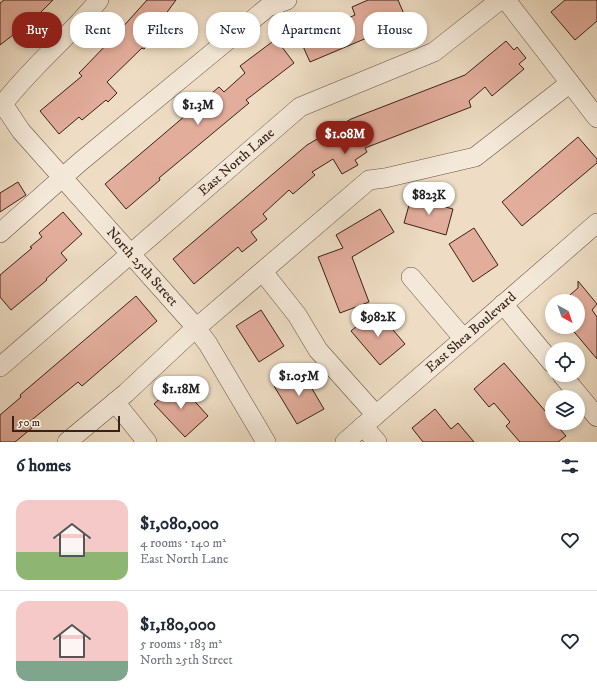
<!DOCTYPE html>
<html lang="en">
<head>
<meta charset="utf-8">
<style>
	body { margin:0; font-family:"IM FELL DW Pica",serif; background:#f6f6f7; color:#1f2937; height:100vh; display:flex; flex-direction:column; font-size:15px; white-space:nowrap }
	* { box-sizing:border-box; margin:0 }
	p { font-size:13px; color:#747a83 }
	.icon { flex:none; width:22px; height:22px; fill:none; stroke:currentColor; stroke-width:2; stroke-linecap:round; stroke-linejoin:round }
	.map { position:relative; height:442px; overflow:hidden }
	.details { display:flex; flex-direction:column; background:#fff; flex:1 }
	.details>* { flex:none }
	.banner { position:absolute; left:12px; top:12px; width:573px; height:36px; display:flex; gap:8px }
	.needle { width:26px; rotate:140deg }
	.buttons { position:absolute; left:545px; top:294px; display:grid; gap:8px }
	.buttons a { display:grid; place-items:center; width:40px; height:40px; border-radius:50%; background:#fff; box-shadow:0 2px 6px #0003; font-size:20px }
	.scale { position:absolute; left:12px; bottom:10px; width:108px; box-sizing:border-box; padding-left:4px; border:2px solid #392119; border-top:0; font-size:11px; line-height:14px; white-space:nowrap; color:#392119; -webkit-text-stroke:3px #f4e9d9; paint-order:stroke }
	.price { position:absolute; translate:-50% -34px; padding:0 9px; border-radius:14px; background:#fff; color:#222; font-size:13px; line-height:26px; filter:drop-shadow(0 1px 2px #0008) }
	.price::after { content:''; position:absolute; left:50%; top:24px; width:12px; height:9px; margin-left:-6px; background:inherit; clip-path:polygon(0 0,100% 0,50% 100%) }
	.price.selected { background:#8f2418; color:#fff }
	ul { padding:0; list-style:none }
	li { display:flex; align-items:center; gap:12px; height:100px; padding:0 16px }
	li+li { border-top:1px solid #e0e1e3 }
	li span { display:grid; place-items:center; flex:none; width:112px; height:80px; border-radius:12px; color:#555 }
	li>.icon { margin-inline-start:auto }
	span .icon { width:48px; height:48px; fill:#fffc; stroke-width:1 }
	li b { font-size:17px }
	h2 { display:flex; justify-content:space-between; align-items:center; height:48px; padding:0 16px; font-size:17px }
	.chip { padding:0 14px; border-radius:16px; background:#fff; box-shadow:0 2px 6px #0003; font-size:14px; line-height:36px }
	.chip.selected { background:#8f2418; color:#fff }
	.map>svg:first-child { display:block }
	.building { fill:#e3ad9c; stroke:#392119 }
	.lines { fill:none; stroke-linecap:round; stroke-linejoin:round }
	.minor-casing { stroke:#665044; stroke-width:20 }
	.minor { stroke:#f4e9d9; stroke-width:19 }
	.labels { text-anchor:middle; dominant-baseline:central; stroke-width:3; stroke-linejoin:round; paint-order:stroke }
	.street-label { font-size:14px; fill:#392119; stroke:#f4e9d9 }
</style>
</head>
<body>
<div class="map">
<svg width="597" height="442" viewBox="0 0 597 442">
	<rect width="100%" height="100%" fill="#eeddc4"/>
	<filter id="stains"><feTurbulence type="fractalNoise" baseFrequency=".005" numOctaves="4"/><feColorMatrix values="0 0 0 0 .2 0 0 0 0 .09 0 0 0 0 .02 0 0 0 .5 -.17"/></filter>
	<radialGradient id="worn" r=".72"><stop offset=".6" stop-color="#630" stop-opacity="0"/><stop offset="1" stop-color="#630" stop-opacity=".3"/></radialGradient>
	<g class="building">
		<path d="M4,0h49l-18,18 -35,27v-42z"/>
		<path d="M147,0h29l-11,15 6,6 -27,28 -2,-1 -35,34 10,11 -9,9 -2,-2 -24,20 -3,-3 -20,17 -19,-23 42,-35 -3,-3 32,-33z"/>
		<path d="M368,0h30l9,21 -97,41 -13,-29 26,-12 3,7 29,-13 -3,-8z"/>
		<path d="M565,0h32v21l-22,19 -24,-28z"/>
		<path d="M276,39l18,24 -48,37 3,3 -90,75 1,2 -34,29 -21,-25 114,-97 5,5 21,-19 -5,-7z"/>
		<path d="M506,41l8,9 3,-3 9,11 -7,6 5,5 -32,27 -7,-9 -16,14 2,6 -106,41 2,4 -12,8 3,5 -16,9 -9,-15 -21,13 3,3 -22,19 -4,-4 -26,24 4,5 -16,13 6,8 -15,12 -4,-5 -44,37 -21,-25 134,-114 44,-26 114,-44z"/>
		<path d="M578,137l19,22v4l-75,63 -20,-24z"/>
		<path d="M18,182l8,13 -26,17v-19z"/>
		<path d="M411,198l42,11 -7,26 -42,-12z"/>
		<path d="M380,209l14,23 -42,25 17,45 -29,11 -22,-56 25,-9 -7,-13z"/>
		<path d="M63,212l19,22 -21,19 6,7 -21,19 1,1 -36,30 -11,-13v-22l32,-27 -2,-1 12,-10 -3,-4z"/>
		<path d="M474,228l24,37 -25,17 -24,-38z"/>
		<path d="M578,281l19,23 -5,6 5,7v42l-27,-32h8v-26h-15l15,-13z"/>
		<path d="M136,296l21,25 -75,65 -4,-4 -50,41 4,5 -17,14h-15v-27l21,-18 -1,-2z"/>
		<path d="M261,310l23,36 -25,16 -23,-36z"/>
		<path d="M376,310l29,34 -25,21 -29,-34z"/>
		<path d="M504,363l48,56v4h3l11,13 -8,6h-38l-14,-16 4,-4 -16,-19 -5,4 -15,-18z"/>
		<path d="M301,370l23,39 -27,15 -23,-38z"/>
		<path d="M178,383l30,33 -23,21 -31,-33z"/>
		<path d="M435,409l16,20 7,-6 16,19h-51l-11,-14z"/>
	</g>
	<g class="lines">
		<defs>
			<g id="minor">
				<path id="s1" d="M99,0c-30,37 -67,66 -96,104l18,27 172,193 15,20 58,98"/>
				<path d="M506,0l91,118"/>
				<path d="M0,233l80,-71 188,-155 19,-7"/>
				<path d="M263,272l34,43 21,35 58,65"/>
				<path d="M411,277l52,61"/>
				<path d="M503,304l49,59"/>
				<path id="s2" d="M0,367l300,-260 134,-55 66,-52"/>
				<path d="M562,375l35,42"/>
				<path d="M115,402l32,40"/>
				<path d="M363,426l14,16"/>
				<path d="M67,442l59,-49 62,-58 181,-155 16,-2 90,-21 95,-74"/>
				<path id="s3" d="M345,442l252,-219"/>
			</g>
		</defs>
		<use href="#minor" class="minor-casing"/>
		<use href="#minor" class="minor"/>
	</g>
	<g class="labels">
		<g class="street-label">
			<text stroke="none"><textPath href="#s2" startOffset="313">East North Lane</textPath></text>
			<text stroke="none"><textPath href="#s1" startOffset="356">North 25th Street</textPath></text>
			<text stroke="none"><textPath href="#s3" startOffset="167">East Shea Boulevard</textPath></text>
		</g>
	</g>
	<rect width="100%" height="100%" filter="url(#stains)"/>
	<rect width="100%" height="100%" fill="url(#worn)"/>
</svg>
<div class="buttons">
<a><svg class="needle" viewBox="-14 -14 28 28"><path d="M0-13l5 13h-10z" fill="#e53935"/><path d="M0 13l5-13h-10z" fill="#747a83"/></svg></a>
<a><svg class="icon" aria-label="locate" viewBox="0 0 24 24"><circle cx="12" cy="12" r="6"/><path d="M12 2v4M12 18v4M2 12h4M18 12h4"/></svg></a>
<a><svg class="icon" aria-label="layers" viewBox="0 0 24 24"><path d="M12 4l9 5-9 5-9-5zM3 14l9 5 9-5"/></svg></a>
</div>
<div class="scale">50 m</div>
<b class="price" style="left:198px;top:126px">$1.3M</b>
<b class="price selected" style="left:345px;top:155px">$1.08M</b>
<b class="price" style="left:429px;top:216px">$823K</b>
<b class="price" style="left:378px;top:338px">$982K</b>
<b class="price" style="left:299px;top:397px">$1.05M</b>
<b class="price" style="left:181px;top:410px">$1.18M</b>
<div class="banner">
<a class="chip selected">Buy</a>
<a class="chip">Rent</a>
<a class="chip">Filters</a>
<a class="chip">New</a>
<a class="chip">Apartment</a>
<a class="chip">House</a>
</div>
</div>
<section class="details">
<h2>6 homes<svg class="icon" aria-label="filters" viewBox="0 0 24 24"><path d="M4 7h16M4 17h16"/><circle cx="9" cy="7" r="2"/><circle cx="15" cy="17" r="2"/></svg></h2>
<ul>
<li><span style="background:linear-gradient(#f6c9c9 65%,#8fb573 0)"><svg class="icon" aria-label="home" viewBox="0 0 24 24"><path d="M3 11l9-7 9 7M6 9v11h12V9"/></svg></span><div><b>$1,080,000</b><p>4 rooms · 140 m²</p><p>East North Lane</p></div><svg class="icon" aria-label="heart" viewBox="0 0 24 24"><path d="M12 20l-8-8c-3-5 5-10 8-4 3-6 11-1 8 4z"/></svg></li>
<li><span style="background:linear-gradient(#f6c9c9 75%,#7fa58c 0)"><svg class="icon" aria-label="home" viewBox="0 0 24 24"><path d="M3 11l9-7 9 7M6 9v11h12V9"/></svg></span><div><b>$1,180,000</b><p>5 rooms · 183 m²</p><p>North 25th Street</p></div><svg class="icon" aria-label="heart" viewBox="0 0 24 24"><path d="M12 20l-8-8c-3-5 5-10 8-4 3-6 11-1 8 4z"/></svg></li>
</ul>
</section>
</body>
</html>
